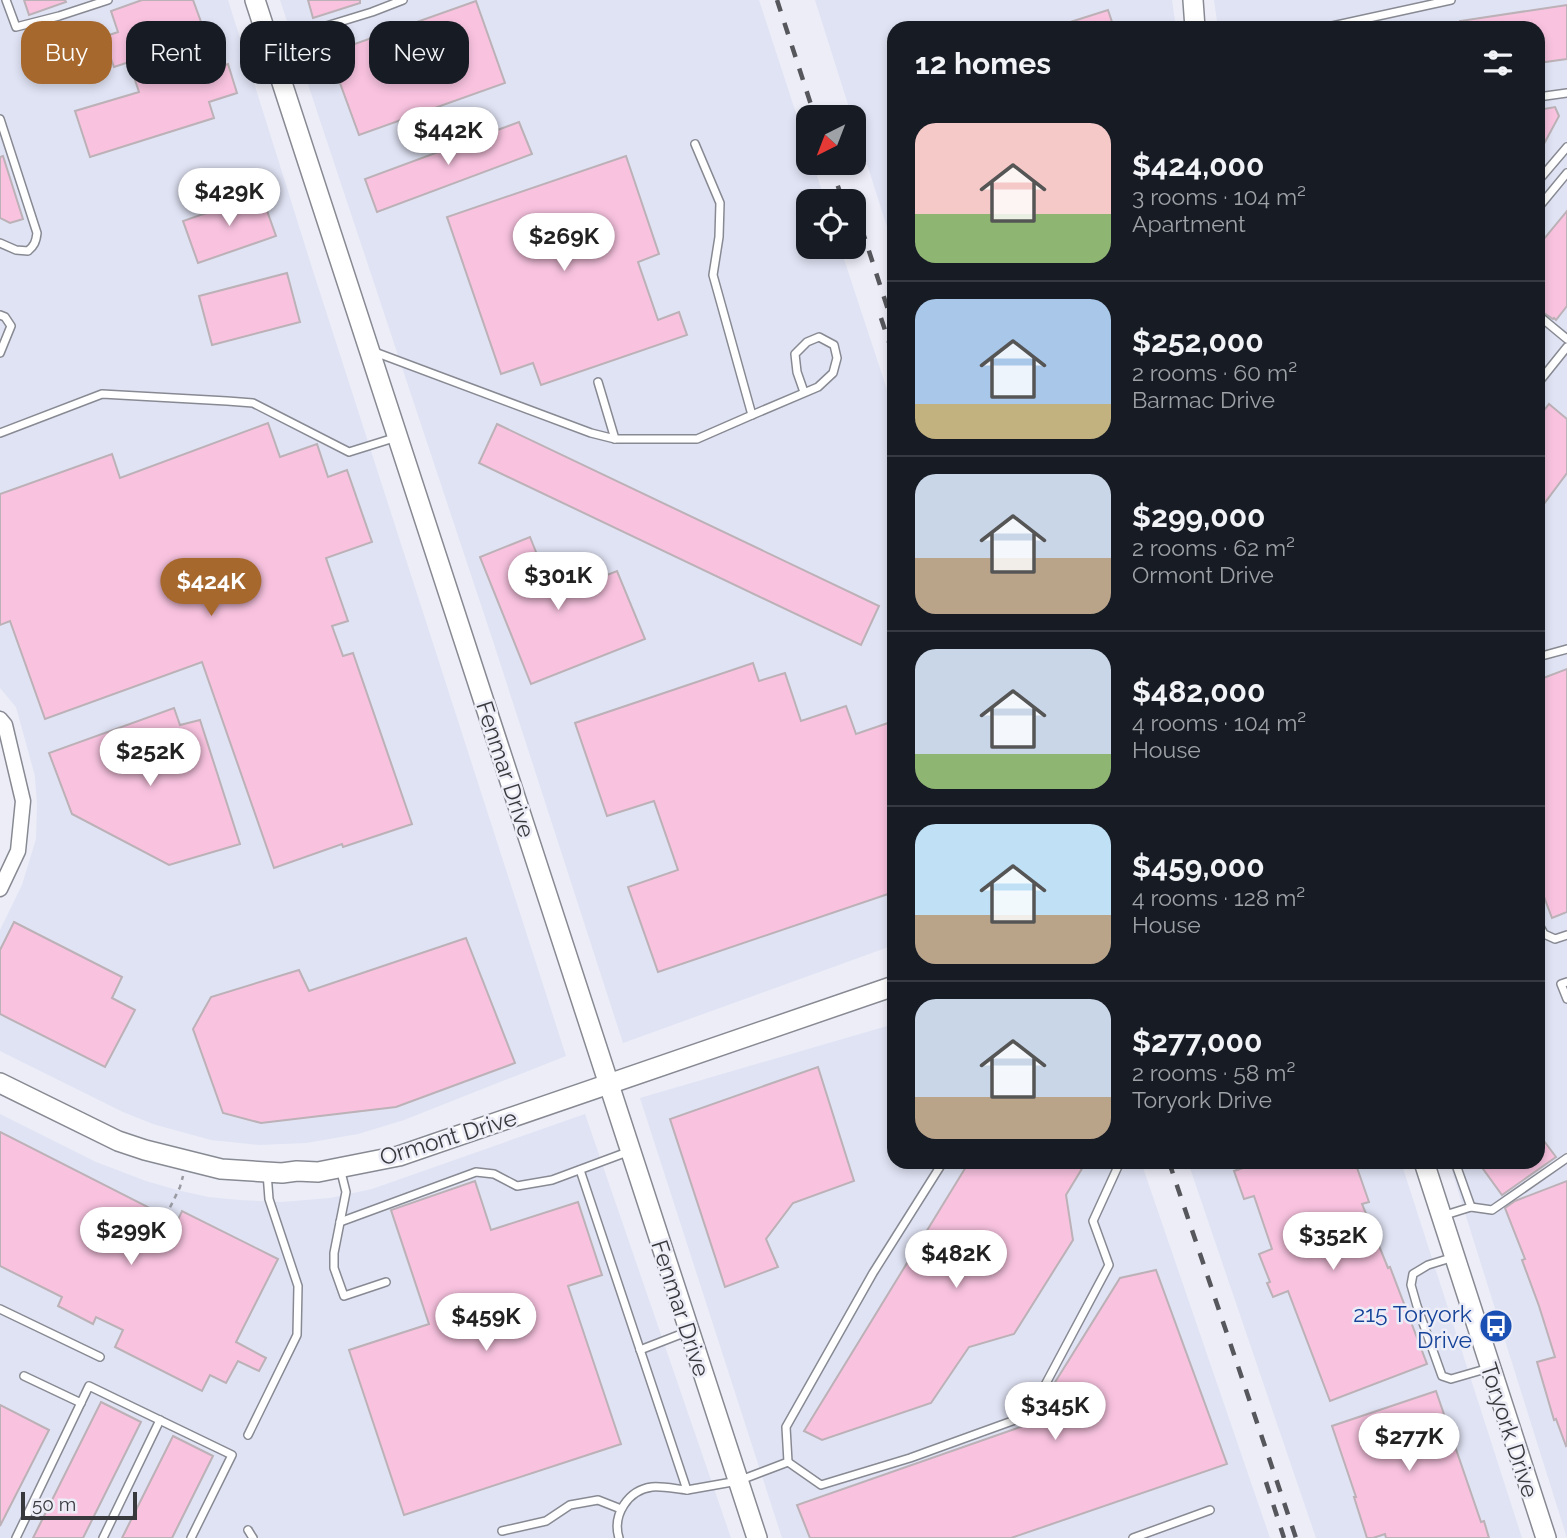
<!DOCTYPE html>
<html lang="en">
<head>
<meta charset="utf-8">
<style>
	body { margin:0; font-family:Raleway,sans-serif; background:#242831; color:#f1f3f6; height:100vh; display:flex; flex-direction:column; font-size:26px; white-space:nowrap }
	* { box-sizing:border-box; margin:0 }
	p { font-size:23px; color:#9ea1a6 }
	.icon { flex:none; width:38px; height:38px; fill:none; stroke:currentColor; stroke-width:2; stroke-linecap:round; stroke-linejoin:round }
	.map { position:relative; flex:1; overflow:hidden }
	.sheet { position:absolute; left:887px; top:21px; width:658px; height:1148px; display:flex; flex-direction:column; background:#171b24; border-radius:21px; box-shadow:0 4px 10px #0003 }
	.sheet>* { flex:none }
	.guide { position:absolute; left:21px; top:21px; width:665px; height:63px; display:flex; gap:14px }
	.needle { width:46px; rotate:222deg }
	.buttons { position:absolute; left:796px; top:105px; display:grid; gap:14px }
	.buttons a { display:grid; place-items:center; width:70px; height:70px; border-radius:14px; background:#171b24; box-shadow:0 4px 10px #0003; font-size:35px }
	.scale { position:absolute; left:21px; bottom:18px; width:116px; box-sizing:border-box; padding-left:7px; border:4px solid #38393d; border-top:0; font-size:19px; line-height:24px; white-space:nowrap; color:#38393d; -webkit-text-stroke:5px #ecedf7; paint-order:stroke }
	.price { position:absolute; translate:-50% -60px; padding:0 16px; border-radius:24px; background:#fff; color:#222; font-size:23px; line-height:46px; filter:drop-shadow(0 2px 4px #0008) }
	.price::after { content:''; position:absolute; left:50%; top:42px; width:21px; height:16px; margin-left:-10px; background:inherit; clip-path:polygon(0 0,100% 0,50% 100%) }
	.price.selected { background:#a6682d; color:#fff }
	ul { padding:0; list-style:none }
	li { display:flex; align-items:center; gap:21px; height:175px; padding:0 28px }
	li+li { border-top:2px solid #363941 }
	li span { display:grid; place-items:center; flex:none; width:196px; height:140px; border-radius:21px; color:#555 }
	li>.icon { margin-inline-start:auto }
	span .icon { width:84px; height:84px; fill:#fffc; stroke-width:1 }
	li b { font-size:30px }
	h2 { display:flex; justify-content:space-between; align-items:center; height:84px; padding:0 28px; font-size:30px }
	.tag { padding:0 24px; border-radius:21px; background:#171b24; box-shadow:0 4px 10px #0003; font-size:24px; line-height:63px }
	.tag.selected { background:#a6682d; color:#fff }
	.map>svg:first-child { display:block }
	.built { fill:#e0e3f4 }
	.building { fill:#f9c3e0; stroke:#bbb1b6; stroke-width:2 }
	.lines { fill:none; stroke-linecap:round; stroke-linejoin:round }
	.service-casing { stroke:#888a93; stroke-width:10 }
	.minor-casing { stroke:#888a93; stroke-width:17 }
	.tertiary-casing { stroke:#888a93; stroke-width:22 }
	.path { stroke:#9a9ba2; stroke-width:2.5; stroke-dasharray:5 5; stroke-linecap:butt }
	.service { stroke:#fff; stroke-width:7 }
	.minor { stroke:#fff; stroke-width:14 }
	.tertiary { stroke:#fff; stroke-width:19 }
	.rail { stroke:#56575c; stroke-width:4.5; stroke-dasharray:12 12; stroke-linecap:butt }
	.labels { text-anchor:middle; dominant-baseline:central; stroke-width:5; stroke-linejoin:round; paint-order:stroke }
	.street-label { font-size:23px; fill:#38393d; stroke:#ecedf7 }
	.transit-label { font-size:23px; fill:#164399; stroke:#ecedf7; text-anchor:end }
</style>
</head>
<body>
<div class="map">
<svg width="1567" height="1538" viewBox="0 0 1567 1538">
	<rect width="100%" height="100%" fill="#ecedf7"/>
	<g class="built">
		<path d="M0,0h228l85,271 253,785 -162,64 -46,14 -52,9 -47,2 -48,-5 -58,-16 -30,-12 -123,-61v-121l22,-45 14,-46 1,-34 -2,-29 -19,-69 -16,-19z"/>
		<path d="M280,0h479l49,150v13h5l12,38h-17v46h32l54,164v534l-271,98 -130,-402z"/>
		<path d="M815,0h357l4,28h-282v221l-40,-126v-6h-2z"/>
		<path d="M1214,0h353v1538l-118,-376h89v-1134h-320z"/>
		<path d="M894,1024v138h247l129,376h-488l-142,-440z"/>
		<path d="M0,1114l96,48 50,19 31,9 31,7 31,3 43,2 48,-4 42,-9 213,-75 146,424h-731z"/>
		<path d="M1188,1162h213l121,376h-206z"/>
	</g>
	<g class="building">
		<path d="M24,0h41l1,2 -37,13z"/>
		<path d="M142,0h51l15,41 -32,11 9,26 43,-14 9,29 -28,9 5,16 -124,39 -15,-46 64,-19 -10,-30 -15,5 -11,-30 15,-5 -7,-21z"/>
		<path d="M308,0h52v3l-47,15z"/>
		<path d="M476,1l29,82 -146,52 -30,-82z"/>
		<path d="M1567,5v54l-29,4v-35h-78v-7z"/>
		<path d="M1108,10l6,18h-52l-1,-3z"/>
		<path d="M1555,107l4,9 -21,39v-45z"/>
		<path d="M519,122l13,32 -155,58 -12,-33z"/>
		<path d="M3,156l20,63 -13,4 -10,-5v-61z"/>
		<path d="M626,156l33,98 -21,8 20,58 21,-8 8,23 -146,50 -8,-22 -32,11 -54,-157z"/>
		<path d="M261,194l15,42 -78,27 -15,-42z"/>
		<path d="M1567,211v95l-11,14 -2,-2 -1,1 -15,-10v-63z"/>
		<path d="M287,273l13,49 -88,23 -13,-49z"/>
		<path d="M1549,404l18,15v54l-29,39v-94z"/>
		<path d="M268,423l12,34 37,-13 11,33 19,-7 25,72 -46,16 22,63 -16,5 11,30 10,-3 59,171 -69,23 -1,-3 -68,24 -72,-206 -157,57 -35,-98 -10,4v-131l112,-40 8,24z"/>
		<path d="M497,424l382,182 -18,39 -382,-182z"/>
		<path d="M530,537l14,35 23,-9 10,24 40,-16 28,68 -114,45 -51,-127z"/>
		<path d="M753,663l6,18 26,-8 16,48 45,-15 10,28 38,-13v171l-236,80 -30,-85 50,-17 -24,-69 -47,15 -32,-93z"/>
		<path d="M1567,669v243l-15,6 -14,-37v-201z"/>
		<path d="M174,708l6,17 20,-5 40,124 -71,21 -97,-51 -23,-61z"/>
		<path d="M14,922l108,55 -10,21 23,12 -30,57 -105,-53v-64z"/>
		<path d="M466,938l49,125 -119,44 -135,16 -38,-10 -30,-84 18,-32 88,-27 10,21z"/>
		<path d="M818,1067l36,114 -61,22 -27,36 12,28 -53,20 -55,-168z"/>
		<path d="M0,1132l177,90 5,-11 96,48 -42,83 30,16 -7,13 -21,-10 -12,22 -16,-8 -8,16 -87,-44 8,-17 -27,-13 -3,7 -35,-18 4,-9 -62,-31z"/>
		<path d="M1538,1133l18,24 -54,38 -24,-33h60z"/>
		<path d="M969,1162h117l-20,33 7,45 -59,94 -45,13 -38,56 -109,37 -18,-9z"/>
		<path d="M1261,1162h94l14,40 -7,2 26,64 2,-1 37,97 -97,37 -42,-110 -15,6 -6,-14 3,-1 -11,-28 13,-5 -18,-53 -10,3 -10,-28z"/>
		<path d="M475,1181l16,49 87,-28 24,73 -34,11 53,158 -217,71 -55,-165 80,-26 -38,-114z"/>
		<path d="M1567,1181v264l-1,1 -10,-27 -2,1 -17,-58 18,-5 -16,-51 -17,-46 3,-1 -20,-51 10,-7z"/>
		<path d="M1156,1270l71,194 -216,74h-201l-13,-33 232,-81 91,-146z"/>
		<path d="M1436,1391l45,131 3,-1 5,17h-103l-1,-4 -12,4h-6l-13,-41h2l-24,-71z"/>
		<path d="M101,1402l40,20 -58,116h-50z"/>
		<path d="M0,1405l49,25 -49,96z"/>
		<path d="M173,1436l40,20 -41,82h-50z"/>
	</g>
	<g class="lines">
		<defs>
			<g id="service">
				<path d="M6,0l10,27 43,-11 49,-16"/>
				<path d="M1323,28l128,-28"/>
				<path d="M271,43l101,-31 31,-12"/>
				<path d="M1538,97l29,-4"/>
				<path d="M0,119l37,114c-1,9 -3,13 -9,18l-12,-1 -16,-7"/>
				<path d="M1538,181l29,-34"/>
				<path d="M1538,208l29,-35"/>
				<path d="M0,315l5,2 6,9 -11,27"/>
				<path d="M1538,315l29,24"/>
				<path d="M372,351l219,82 24,6h82l55,-24 -39,-140 6,-38 1,-34 -25,-59"/>
				<path d="M598,382l17,57"/>
				<path d="M1538,383l29,-36"/>
				<path d="M752,415l66,-28 15,-14 4,-15 -3,-13 -15,-8 -12,5 -12,12 2,18 7,20"/>
				<path d="M0,433l102,-39 125,7 26,2 96,49 48,-15"/>
				<path d="M1538,657l29,-8"/>
				<path d="M1538,923l6,11 11,5 12,-4"/>
				<path d="M1567,982l-6,2 6,15"/>
				<path d="M340,1168l6,24 -12,61v15l10,28 42,-14"/>
				<path d="M580,1170l107,320 51,-9 50,-19"/>
				<path d="M1471,1207l21,3 75,-52"/>
				<path d="M1442,1216l29,-9 -16,-45"/>
				<path d="M340,1222l136,-50 18,2 23,12 35,-6 78,-29"/>
				<path d="M1454,1257l-26,8 -15,9 -2,11 6,21 25,70 9,3 38,-11"/>
				<path d="M0,1309l100,48"/>
				<path d="M640,1350l49,-19"/>
				<path d="M24,1376l57,27"/>
				<path d="M248,1435l49,-100 1,-49 -29,-87 -2,-26"/>
				<path d="M788,1462l33,23 89,-27 105,-38 29,-33 65,-122 -16,-44 27,-59"/>
				<path d="M788,1462l-2,-35 87,-154 70,-111"/>
				<path d="M248,1530l5,8"/>
				<path d="M502,1531l44,-10 24,-16 28,-5 23,9"/>
				<path d="M16,1538l73,-152 143,69 -41,83"/>
				<path d="M103,1538l57,-118"/>
				<path d="M619,1538c-7,-23 9,-48 33,-51 11,-1 24,2 35,3"/>
				<path d="M1133,1538l77,-28"/>
			</g>
			<path id="minor" d="M0,719l5,6 18,76 -5,50 -18,38"/>
			<g id="tertiary">
				<path d="M255,0l502,1538"/>
				<path d="M1193,0l2,28"/>
				<path d="M0,1083l118,58 27,9 76,19 61,4 15,-2 21,1 81,-16 495,-170"/>
				<path d="M1424,1162l122,376"/>
			</g>
		</defs>
		<use href="#service" class="service-casing"/>
		<use href="#minor" class="minor-casing"/>
		<use href="#tertiary" class="tertiary-casing"/>
		<path class="path" d="M169,1238l-11,-6 22,-45 3,-11"/>
		<use href="#service" class="service"/>
		<use href="#minor" class="minor"/>
		<use href="#tertiary" class="tertiary"/>
		<g class="rail">
			<path d="M777,0l38,117"/>
			<path d="M830,163l13,38"/>
			<path d="M854,205l40,123"/>
			<path d="M881,318l13,39"/>
			<path d="M1169,1162l127,376"/>
			<path d="M1266,1482l18,56"/>
		</g>
	</g>
	<defs>
		<symbol id="bus-disc" viewBox="-11 -11 22 22"><circle r="9.5" fill="#1a4fb4" stroke="#ecedf7"/><path d="M-5-6H5V4H4V6H2V4H-2V6H-4V4H-5ZM-3.5-4V0h7V-4ZM-3.5 1.2v1.5H-2V1.2ZM2 1.2v1.5H3.5V1.2Z" fill="#fff"/></symbol>
	</defs>
	<g fill-rule="evenodd">
		<use href="#bus-disc" x="1477" y="1307" width="38" height="38"/>
	</g>
	<g class="labels">
		<g class="street-label">
			<text transform="translate(506 769) rotate(72)">Fenmar Drive</text>
			<text transform="translate(448 1137) rotate(-17)">Ormont Drive</text>
			<text transform="translate(681 1308) rotate(72)">Fenmar Drive</text>
			<text transform="translate(1510 1430) rotate(72)">Toryork Drive</text>
		</g>
		<g class="transit-label">
			<text x="1472" y="1313">215 Toryork<tspan x="1472" dy="26">Drive</tspan></text>
		</g>
	</g>
</svg>
<div class="buttons">
<a><svg class="needle" viewBox="-14 -14 28 28"><path d="M0-13l5 13h-10z" fill="#e53935"/><path d="M0 13l5-13h-10z" fill="#9ea1a6"/></svg></a>
<a><svg class="icon" aria-label="locate" viewBox="0 0 24 24"><circle cx="12" cy="12" r="6"/><path d="M12 2v4M12 18v4M2 12h4M18 12h4"/></svg></a>
</div>
<div class="scale">50 m</div>
<b class="price" style="left:448px;top:167px">$442K</b>
<b class="price" style="left:229px;top:228px">$429K</b>
<b class="price" style="left:564px;top:273px">$269K</b>
<b class="price" style="left:558px;top:612px">$301K</b>
<b class="price selected" style="left:211px;top:618px">$424K</b>
<b class="price" style="left:150px;top:788px">$252K</b>
<b class="price" style="left:131px;top:1267px">$299K</b>
<b class="price" style="left:1333px;top:1272px">$352K</b>
<b class="price" style="left:956px;top:1290px">$482K</b>
<b class="price" style="left:486px;top:1353px">$459K</b>
<b class="price" style="left:1055px;top:1442px">$345K</b>
<b class="price" style="left:1409px;top:1473px">$277K</b>
<div class="guide">
<a class="tag selected">Buy</a>
<a class="tag">Rent</a>
<a class="tag">Filters</a>
<a class="tag">New</a>
</div>
<section class="sheet">
<h2>12 homes<svg class="icon" aria-label="filters" viewBox="0 0 24 24"><path d="M4 7h16M4 17h16"/><circle cx="9" cy="7" r="2"/><circle cx="15" cy="17" r="2"/></svg></h2>
<ul>
<li><span style="background:linear-gradient(#f6c9c9 65%,#8fb573 0)"><svg class="icon" aria-label="home" viewBox="0 0 24 24"><path d="M3 11l9-7 9 7M6 9v11h12V9"/></svg></span><div><b>$424,000</b><p>3 rooms · 104 m²</p><p>Apartment</p></div></li>
<li><span style="background:linear-gradient(#a9c7e8 75%,#c2b280 0)"><svg class="icon" aria-label="home" viewBox="0 0 24 24"><path d="M3 11l9-7 9 7M6 9v11h12V9"/></svg></span><div><b>$252,000</b><p>2 rooms · 60 m²</p><p>Barmac Drive</p></div></li>
<li><span style="background:linear-gradient(#c9d6e8 60%,#b9a48a 0)"><svg class="icon" aria-label="home" viewBox="0 0 24 24"><path d="M3 11l9-7 9 7M6 9v11h12V9"/></svg></span><div><b>$299,000</b><p>2 rooms · 62 m²</p><p>Ormont Drive</p></div></li>
<li><span style="background:linear-gradient(#c9d6e8 75%,#8fb573 0)"><svg class="icon" aria-label="home" viewBox="0 0 24 24"><path d="M3 11l9-7 9 7M6 9v11h12V9"/></svg></span><div><b>$482,000</b><p>4 rooms · 104 m²</p><p>House</p></div></li>
<li><span style="background:linear-gradient(#bfe0f5 65%,#b9a48a 0)"><svg class="icon" aria-label="home" viewBox="0 0 24 24"><path d="M3 11l9-7 9 7M6 9v11h12V9"/></svg></span><div><b>$459,000</b><p>4 rooms · 128 m²</p><p>House</p></div></li>
<li><span style="background:linear-gradient(#c9d6e8 70%,#b9a48a 0)"><svg class="icon" aria-label="home" viewBox="0 0 24 24"><path d="M3 11l9-7 9 7M6 9v11h12V9"/></svg></span><div><b>$277,000</b><p>2 rooms · 58 m²</p><p>Toryork Drive</p></div></li>
</ul>
</section>
</div>
</body>
</html>
